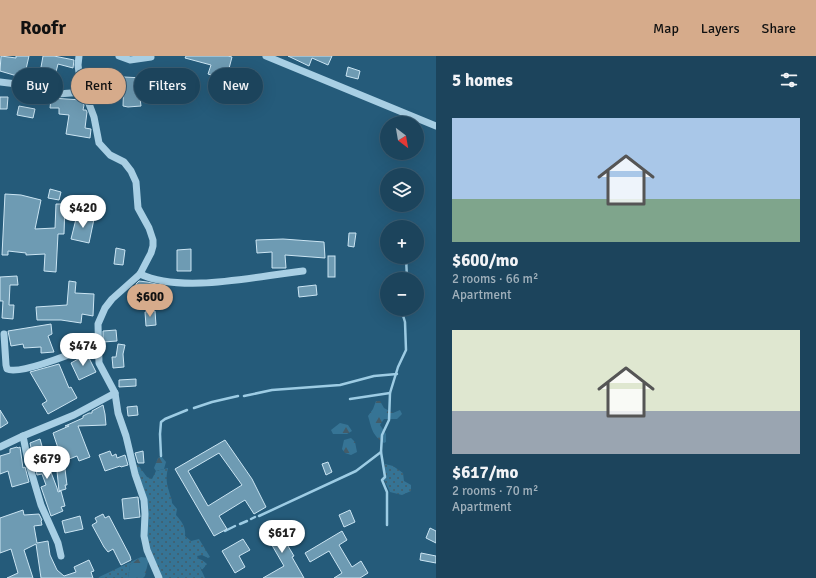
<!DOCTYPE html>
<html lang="en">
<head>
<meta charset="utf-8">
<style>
	body { margin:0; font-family:Signika,sans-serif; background:#254b62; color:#f1f3f6; height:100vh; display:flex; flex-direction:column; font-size:15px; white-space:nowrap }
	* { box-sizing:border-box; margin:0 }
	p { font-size:13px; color:#a0b0bb }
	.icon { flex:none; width:22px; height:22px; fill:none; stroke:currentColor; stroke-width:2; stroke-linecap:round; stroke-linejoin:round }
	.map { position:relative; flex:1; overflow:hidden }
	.sheet { display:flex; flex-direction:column; background:#1c445c; width:380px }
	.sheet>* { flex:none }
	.hud { position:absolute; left:12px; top:12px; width:364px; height:36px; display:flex; gap:8px }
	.needle { width:26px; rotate:149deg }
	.buttons { position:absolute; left:380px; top:60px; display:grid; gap:8px }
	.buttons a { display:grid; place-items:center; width:44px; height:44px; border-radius:50%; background:#1c445c; box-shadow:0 4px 16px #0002,0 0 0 1px #3a5c72; font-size:20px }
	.price { position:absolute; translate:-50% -34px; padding:0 9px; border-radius:14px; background:#fff; color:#222; font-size:13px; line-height:26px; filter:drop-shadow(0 1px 2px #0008) }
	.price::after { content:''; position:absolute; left:50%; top:24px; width:12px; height:9px; margin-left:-6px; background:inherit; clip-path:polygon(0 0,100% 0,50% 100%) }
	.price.active { background:#d6ab8b; color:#111 }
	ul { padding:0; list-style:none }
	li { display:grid; align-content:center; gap:8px; height:212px; padding:0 16px }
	li span { display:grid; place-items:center; height:124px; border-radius:0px; color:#555 }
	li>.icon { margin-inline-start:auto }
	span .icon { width:72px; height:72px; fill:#fffc; stroke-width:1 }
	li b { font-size:17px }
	h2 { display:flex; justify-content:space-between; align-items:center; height:48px; padding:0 16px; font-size:17px }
	.pill { padding:0 14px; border-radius:18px; background:#1c445c; box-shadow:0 4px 16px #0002,0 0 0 1px #3a5c72; font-size:14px; line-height:36px }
	.pill.active { background:#d6ab8b; color:#111 }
	header { display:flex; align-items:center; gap:24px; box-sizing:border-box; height:56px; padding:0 20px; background:#d6ab8b; color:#111 }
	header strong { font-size:19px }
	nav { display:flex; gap:22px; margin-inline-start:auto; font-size:14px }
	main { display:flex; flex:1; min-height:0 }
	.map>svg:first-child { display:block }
	.grass { fill:url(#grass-dots) }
	.forest { fill:url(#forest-firs) }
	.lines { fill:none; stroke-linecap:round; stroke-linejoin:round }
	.stream { stroke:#9dcce4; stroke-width:2.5 }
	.building { fill:#6e9bb3; stroke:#cbe5f3; fill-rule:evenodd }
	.minor { stroke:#a8cfe4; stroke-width:7 }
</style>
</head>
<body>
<header>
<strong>Roofr</strong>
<nav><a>Map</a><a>Layers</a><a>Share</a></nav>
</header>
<main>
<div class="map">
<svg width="436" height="522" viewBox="0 0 436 522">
	<defs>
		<pattern id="grass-dots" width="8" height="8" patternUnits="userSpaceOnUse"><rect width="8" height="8" fill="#367495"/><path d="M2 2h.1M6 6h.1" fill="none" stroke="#435c69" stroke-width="1.8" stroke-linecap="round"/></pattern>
		<pattern id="forest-firs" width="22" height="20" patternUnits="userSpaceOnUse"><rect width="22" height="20" fill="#367495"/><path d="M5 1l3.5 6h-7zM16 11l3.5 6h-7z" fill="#435c69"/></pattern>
	</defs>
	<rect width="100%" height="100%" fill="#255b7a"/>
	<g class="grass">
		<path d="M385,408l8,2 10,7 1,8 7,4v6l-9,4 -12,-3 -6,-12z"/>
		<path d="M138,409l9,12 5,2 4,-8 12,-3c-2,8 -2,15 1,23 1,5 3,7 3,12l5,6 -1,6c6,7 10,12 9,21l6,5 8,-2 11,18 -2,1 -6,-3 -5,1 2,3 3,1 5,4 -5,6 -3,-5 6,13h-49l-6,-17 -5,-49 -11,-46z"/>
		<path d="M141,501l-11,8 -2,13h-31z"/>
	</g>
	<g class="forest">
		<path d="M376,345h4l4,7 9,5 7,-3 2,4 -5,5h-13l-4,6 6,9v8l-2,1c-12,-8 -12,-14 -16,-27l5,-7z"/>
		<path d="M340,367l8,2 4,6 -5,3h-14l-2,-4z"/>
		<path d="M351,382l4,4 2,10 -6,3 -6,-2 -3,-4 2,-9z"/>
		<path d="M161,400l5,6 -2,7 -8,2 -2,-3 4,-10z"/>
		<path d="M141,501l8,1 -4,18 -2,2h-15l2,-13z"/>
	</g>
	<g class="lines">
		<g class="stream">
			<path d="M406,201l1,22"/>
			<path d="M244,340l28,-6 68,-5 34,-9 23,-2"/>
			<path d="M350,343l40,-6"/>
			<path d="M194,352l18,-6 26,-6"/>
			<path d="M161,400l-1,-22 1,-12 4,-3 22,-9"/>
			<path d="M259,460l97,-45 25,-19"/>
			<path d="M251,463l4,-2"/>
			<path d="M240,468l7,-3"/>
			<path d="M387,469v-33l-5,-12 3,-3 -4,-25 1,-17 7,-15 1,-27 8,-26 8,-17 -1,-28 -4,-13"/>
			<path d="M225,475l10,-5"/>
		</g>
	</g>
	<g class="building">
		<path d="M1,0l15,2v-2h13l-5,22 -24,-7z"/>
		<path d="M43,0h11l20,4 -1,8 -15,-4 -6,24 -14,-4z"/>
		<path d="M186,0h42l4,1 -6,23 -18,-6 3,-9 -26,-7z"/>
		<path d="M288,0h44l-4,9 -16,-7 -3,8z"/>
		<path d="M348,11l12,4 -2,8 -12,-3z"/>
		<path d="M124,21l20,1 -1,20h-3l1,8 -13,1 -5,-1z"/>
		<path d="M0,41h8l-1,12h-7z"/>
		<path d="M51,42l31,2 2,5 -1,5h3l1,2 -2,16 6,1 -1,9 -24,-4 3,-19 -10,-1v-6h-9z"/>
		<path d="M19,50l16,3 -2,9 -16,-3z"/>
		<path d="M50,133l11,3 -2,8 -11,-2z"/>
		<path d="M5,138l16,1 20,5 -6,29 20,-1 1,-24h9l-1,30h-6l-2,38 -12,-1 1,-17 -19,1v-2l-18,-2v4h-6z"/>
		<path d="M77,159l17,4 -5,24 -18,-4z"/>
		<path d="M349,177h7l-2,14 -6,-1z"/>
		<path d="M283,183l41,3 1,16 -40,-3 1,13h-14v-16l-15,1 -1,-13z"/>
		<path d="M116,192l9,2 -2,15 -9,-1z"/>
		<path d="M191,193v22h-14v-21z"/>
		<rect x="328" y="200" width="7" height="21"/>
		<path d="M17,220l1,9h-8l-1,20h5l-1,14 -11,-1 1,-17h-3v-24z"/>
		<path d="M69,225l7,1 -1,11 19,1 -1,22 -11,-2 -1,9 -20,-3h-24l-1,-13 31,-2z"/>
		<path d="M139,225l8,1 14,3v11l-25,-1v-11z"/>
		<path d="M316,229l1,10 -18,2 -1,-10z"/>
		<path d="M155,255l1,14 -10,1 -1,-14z"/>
		<path d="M51,268l1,10 -4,2 6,16 -13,1v-6l-17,1 -1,-4 -12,2 -3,-15z"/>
		<path d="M116,274l1,11 -14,1v-11z"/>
		<path d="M118,288l7,1 -2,9 1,13 -11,1 -1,-11h4z"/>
		<path d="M87,298l9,18 -17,8 -8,-17z"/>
		<path d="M59,308l10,24 2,-1 6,11 -29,16 -6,-10 5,-3 -17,-29z"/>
		<path d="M136,323v7l-17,1v-7z"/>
		<path d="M103,349l2,9 1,11 -28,1 12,31 -11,4 -2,-5 -13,5 3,24h-2l1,4 -7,2 -4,-40h4l-6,-18 16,-7h-4l18,-8v-2l6,-3h3v-2z"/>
		<path d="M137,350l1,9 -10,1 -1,-9z"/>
		<path d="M0,354l8,13 -8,5z"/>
		<path d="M40,383l2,7h-1l16,42 1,4 3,-1 4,15 -4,1 2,4 -12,5 -10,-29 5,-2 -4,-11 -5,1 -7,-32z"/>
		<path d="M225,384l27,39 14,28 -12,7 -9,-14 -26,16 8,13 -13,7 -39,-67zM219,397l23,32 -34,21 -20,-35z"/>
		<path d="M17,391l1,1 2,-1 3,21 2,-1 4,15 -17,5 -4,-16 -8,3v-18l10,-3v-4z"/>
		<path d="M110,395l2,5 4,-2 1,4 8,-3 3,10 -7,2 -1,-1 -15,5 -6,-16z"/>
		<path d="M143,395l1,12h-6l-3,-10z"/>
		<path d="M328,406l4,10 -6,3 -4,-11z"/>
		<path d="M138,441l2,20 -16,2 -2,-20z"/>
		<path d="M23,454l1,5 15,-1 3,6 -1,1 1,4 -8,1 3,17 11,-2 2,14 7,15 7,6 12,-4 -2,-5 15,-7 5,11 -3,1 2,6h-52l-5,-34 -12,6 9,28h-26l11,-5 -7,-24 -11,4v-35z"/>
		<path d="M350,454l5,12 -11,5 -5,-12z"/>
		<path d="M103,458l2,4 4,-2 21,40 1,4 -10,5 -8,-16 -5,3 -4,-5 -12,-22 5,-3 -2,-4z"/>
		<path d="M80,460l3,13 -18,4 -3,-12z"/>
		<path d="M273,465l21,35 -2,1 12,21h-41l21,-12 -22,-38z"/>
		<path d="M430,472l6,3v12l-10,-5z"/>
		<path d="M342,475l5,9 -8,5 13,22 9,-6 7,12 -8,5h-26l8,-5 -13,-22 -19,11 -5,-9z"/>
		<path d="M243,483l7,11 -11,6 6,11 -10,6 -13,-22z"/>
		<path d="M421,497l15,3v7l-16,-3z"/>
	</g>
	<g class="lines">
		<g class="minor">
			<path d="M119,0l11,4 21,-3"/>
			<path d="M266,0l170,70"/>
			<path d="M0,26l25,3 12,6 21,3 26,-2"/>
			<path d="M140,218c43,20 116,2 163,-3"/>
			<path d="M4,278l2,31 1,4c13,7 76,-20 91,-26"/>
			<path d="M115,337l3,20 8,23 9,38 9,26 1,14 -1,22 3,14 12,28"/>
			<path d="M23,380l5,25 13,44 17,38 3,13"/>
			<path d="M0,391l23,-11 51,-21 41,-22 -16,-30 -1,-39 7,-16 7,-9 28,-25 11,-21 2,-7v-6l-4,-12 -11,-20 -2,-26 -5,-11 -7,-9 -14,-7 -11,-12 -5,-26 -14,-37 -2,-15 1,-9"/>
		</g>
	</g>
</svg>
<div class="buttons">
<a><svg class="needle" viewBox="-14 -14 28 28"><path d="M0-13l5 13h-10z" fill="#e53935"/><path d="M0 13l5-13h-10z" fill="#a0b0bb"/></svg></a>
<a><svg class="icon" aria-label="layers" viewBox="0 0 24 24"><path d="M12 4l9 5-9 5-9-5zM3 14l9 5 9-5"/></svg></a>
<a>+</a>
<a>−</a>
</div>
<b class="price" style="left:83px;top:173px">$420</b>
<b class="price active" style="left:150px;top:262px">$600</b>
<b class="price" style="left:83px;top:311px">$474</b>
<b class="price" style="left:47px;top:424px">$679</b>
<b class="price" style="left:282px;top:498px">$617</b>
<div class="hud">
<a class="pill">Buy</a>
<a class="pill active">Rent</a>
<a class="pill">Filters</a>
<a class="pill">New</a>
</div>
</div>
<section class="sheet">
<h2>5 homes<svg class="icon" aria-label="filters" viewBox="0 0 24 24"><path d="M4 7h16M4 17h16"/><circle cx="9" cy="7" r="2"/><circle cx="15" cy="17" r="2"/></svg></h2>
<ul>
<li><span style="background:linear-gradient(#a9c7e8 65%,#7fa58c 0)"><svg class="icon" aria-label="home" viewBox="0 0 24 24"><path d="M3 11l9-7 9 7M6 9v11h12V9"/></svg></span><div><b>$600/mo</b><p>2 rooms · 66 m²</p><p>Apartment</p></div></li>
<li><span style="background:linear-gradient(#dfe7d0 65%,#9aa5b1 0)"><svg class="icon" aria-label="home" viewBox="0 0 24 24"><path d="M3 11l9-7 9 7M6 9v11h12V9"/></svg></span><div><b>$617/mo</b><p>2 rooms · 70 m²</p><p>Apartment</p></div></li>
</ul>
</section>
</main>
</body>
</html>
